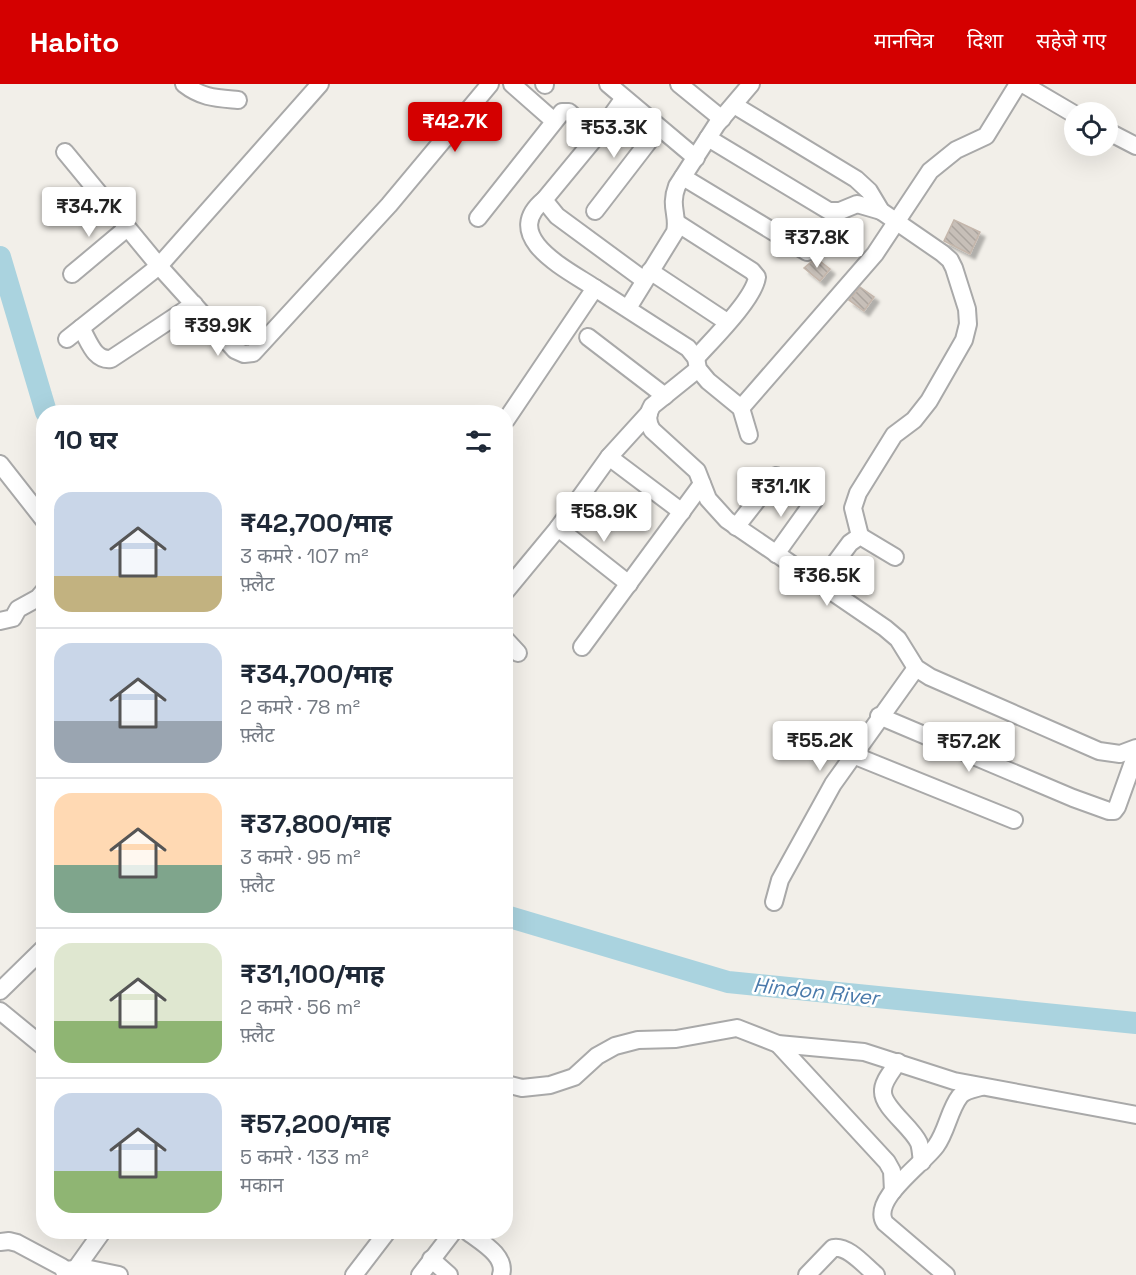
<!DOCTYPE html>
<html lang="hi">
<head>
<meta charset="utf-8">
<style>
	body { margin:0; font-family:"Space Grotesk","Noto Sans Devanagari",sans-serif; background:#f2f2f3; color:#1f2937; height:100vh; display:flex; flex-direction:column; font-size:22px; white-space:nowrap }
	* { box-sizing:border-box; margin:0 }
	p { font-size:20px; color:#747a83 }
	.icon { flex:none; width:33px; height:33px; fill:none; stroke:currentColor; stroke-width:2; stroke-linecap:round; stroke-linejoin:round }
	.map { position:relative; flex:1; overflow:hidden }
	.details { position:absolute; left:36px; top:321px; width:477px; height:834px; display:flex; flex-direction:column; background:#fff; border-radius:24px; box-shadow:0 6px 24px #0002 }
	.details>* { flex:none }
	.controls { position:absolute; left:1064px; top:18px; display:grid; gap:12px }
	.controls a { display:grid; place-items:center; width:54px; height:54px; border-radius:50%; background:#fff; box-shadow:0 6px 24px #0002; font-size:30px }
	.price { position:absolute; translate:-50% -51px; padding:0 14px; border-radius:6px; background:#fff; color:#222; font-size:20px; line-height:39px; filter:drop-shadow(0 2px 3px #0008) }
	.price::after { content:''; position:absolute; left:50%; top:36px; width:18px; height:14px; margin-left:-9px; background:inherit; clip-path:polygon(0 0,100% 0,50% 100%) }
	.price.current { background:#d40000; color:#fff }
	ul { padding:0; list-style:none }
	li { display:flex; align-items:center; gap:18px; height:150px; padding:0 18px }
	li+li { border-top:2px solid #e0e1e3 }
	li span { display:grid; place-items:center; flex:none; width:168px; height:120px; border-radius:18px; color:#555 }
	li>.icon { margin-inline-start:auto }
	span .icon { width:72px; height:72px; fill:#fffc; stroke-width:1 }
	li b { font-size:26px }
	h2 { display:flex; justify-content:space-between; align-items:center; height:72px; padding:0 18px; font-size:26px }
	header { display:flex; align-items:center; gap:36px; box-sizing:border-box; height:84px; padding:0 30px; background:#d40000; color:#fff }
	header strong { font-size:28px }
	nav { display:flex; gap:33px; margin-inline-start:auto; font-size:21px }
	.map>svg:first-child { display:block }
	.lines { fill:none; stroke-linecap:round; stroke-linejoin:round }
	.river { stroke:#aad3df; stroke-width:22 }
	.building { fill:url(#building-back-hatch); stroke:#c4b6ab; stroke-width:1.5; filter:url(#shadow) }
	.minor-casing { stroke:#a9a9a9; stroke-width:20 }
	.minor { stroke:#fff; stroke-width:16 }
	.labels { text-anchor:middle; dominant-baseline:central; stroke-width:5; stroke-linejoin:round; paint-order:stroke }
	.water-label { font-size:21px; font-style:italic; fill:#4a7aab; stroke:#fff }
</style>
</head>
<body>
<header>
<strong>Habito</strong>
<nav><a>मानचित्र</a><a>दिशा</a><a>सहेजे गए</a></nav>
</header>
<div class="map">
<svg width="1136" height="1191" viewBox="0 0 1136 1191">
	<defs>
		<pattern id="building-back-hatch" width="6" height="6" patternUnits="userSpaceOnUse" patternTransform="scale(1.5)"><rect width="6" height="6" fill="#c7bfb8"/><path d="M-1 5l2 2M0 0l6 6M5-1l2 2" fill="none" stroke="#aba49e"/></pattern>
		<filter id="shadow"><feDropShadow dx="5" dy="5" stdDeviation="1.5" flood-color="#0004"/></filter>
	</defs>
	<rect width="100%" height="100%" fill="#f2efe9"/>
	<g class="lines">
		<g class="river">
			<path d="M0,173l46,155"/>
			<path d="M506,832l222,66 408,41"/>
		</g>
	</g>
	<g class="building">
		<path d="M954,136l26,12 -10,22 -26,-13z"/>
		<path d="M816,174l14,11 -10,12 -16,-13z"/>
		<path d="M860,203l14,10 -10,14 -15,-11z"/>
	</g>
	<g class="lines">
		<defs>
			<g id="minor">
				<path d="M184,0c18,14 32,14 54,16"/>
				<path d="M512,0l42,37"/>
				<path d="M544,0l1,1"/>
				<path d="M608,0l88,74"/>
				<path d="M679,0l43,35"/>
				<path d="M1023,0l51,30"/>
				<path d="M734,21l122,74 13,12 12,20 61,42 8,7 4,8 13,41 1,15 -4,16 -35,61 -15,19 -20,15 -36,58 -5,15 7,28"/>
				<path d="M1107,47l29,15"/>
				<path d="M708,54l121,73h11l17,-7 24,7"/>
				<path d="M65,68l94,114 76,84 9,4 9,-1 136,-148 101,-121"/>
				<path d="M683,93l124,75"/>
				<path d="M544,116l13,16 87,64"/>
				<path d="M595,127l64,-83"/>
				<path d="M478,134l84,-106h7l27,25"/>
				<path d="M677,139l75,48 5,6c-3,22 -45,63 -61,81"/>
				<path d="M650,187l77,51"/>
				<path d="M72,190l55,-46"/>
				<path d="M595,204l93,60 8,10 2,11 10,12 33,27 8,27"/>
				<path d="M628,224l47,-76c4,-17 -6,-25 2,-46l40,-62 34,-40"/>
				<path d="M81,244c8,13 13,33 30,31l83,-55"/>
				<path d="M588,253l77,59"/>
				<path d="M67,255l92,-73 161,-182"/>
				<path d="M698,285l-46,37c-5,9 -5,15 0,24l45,41 11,28 19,21 158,108 13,11 18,29 14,9 169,74 21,3 16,-6"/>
				<path d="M741,324l134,-154 55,-83 26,-21 30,-14 32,-52"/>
				<path d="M506,336l89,-132c-27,-18 -96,-51 -51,-88l52,-63 28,-39"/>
				<path d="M609,373l73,55"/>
				<path d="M0,380l44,56"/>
				<path d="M736,443l40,-51"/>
				<path d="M558,444l71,56"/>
				<path d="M776,470l38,-53"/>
				<path d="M821,498l29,-39 10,-7 35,21"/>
				<path d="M506,507l52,-63 51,-71 40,-44"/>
				<path d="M0,537l13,-3 5,-9 20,-11 6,-7"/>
				<path d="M506,556l12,13"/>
				<path d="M582,563l120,-163"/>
				<path d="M879,632l194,82 36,13h5l3,-4 19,-53"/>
				<path d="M853,671l161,65"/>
				<path d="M774,818l6,-22 53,-96 83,-116"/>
				<path d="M0,907l44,-43"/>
				<path d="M0,927l44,36"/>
				<path d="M778,960l109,118 5,9 1,20"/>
				<path d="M898,978c-5,8 -16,20 -15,30 0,16 29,35 36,51 2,6 2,13 3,19"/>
				<path d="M506,1000l16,4 28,-3 24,-8 23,-21 18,-10 23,-6 38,-1 61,-11 41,16 86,8 90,29 182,34"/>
				<path d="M468,1148c13,10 39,24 33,43"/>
				<path d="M0,1158l9,-1 8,2 45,24 4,8"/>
				<path d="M431,1175l18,16"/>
				<path d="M77,1183l25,-35"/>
				<path d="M65,1186l20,-2 34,7"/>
				<path d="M354,1191l33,-43"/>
				<path d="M420,1191l33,-43"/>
				<path d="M807,1191l26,-27c15,-3 32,18 43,27"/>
				<path d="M946,1191l-61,-52c-15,-23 38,-59 51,-77 11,-15 13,-36 24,-50 5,-6 14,-7 21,-9"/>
			</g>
		</defs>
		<use href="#minor" class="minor-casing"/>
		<use href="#minor" class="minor"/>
	</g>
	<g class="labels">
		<g class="water-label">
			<text transform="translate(816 907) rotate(6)">Hindon River</text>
		</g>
	</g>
</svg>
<div class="controls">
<a><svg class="icon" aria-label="locate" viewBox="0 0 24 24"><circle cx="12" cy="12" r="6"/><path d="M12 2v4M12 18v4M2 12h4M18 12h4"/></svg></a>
</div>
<b class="price current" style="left:455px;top:69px">₹42.7K</b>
<b class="price" style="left:614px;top:75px">₹53.3K</b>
<b class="price" style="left:89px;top:154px">₹34.7K</b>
<b class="price" style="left:817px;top:185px">₹37.8K</b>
<b class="price" style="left:218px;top:273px">₹39.9K</b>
<b class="price" style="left:781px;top:434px">₹31.1K</b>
<b class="price" style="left:604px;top:459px">₹58.9K</b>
<b class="price" style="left:827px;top:523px">₹36.5K</b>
<b class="price" style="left:820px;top:688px">₹55.2K</b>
<b class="price" style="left:969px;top:689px">₹57.2K</b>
<section class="details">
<h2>10 घर<svg class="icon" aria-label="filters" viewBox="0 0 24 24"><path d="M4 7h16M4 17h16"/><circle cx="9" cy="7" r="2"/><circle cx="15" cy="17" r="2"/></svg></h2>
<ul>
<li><span style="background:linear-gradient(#c9d6e8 70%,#c2b280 0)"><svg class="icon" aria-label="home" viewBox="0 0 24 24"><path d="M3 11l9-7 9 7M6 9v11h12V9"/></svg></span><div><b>₹42,700/माह</b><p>3 कमरे · 107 m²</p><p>फ़्लैट</p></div></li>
<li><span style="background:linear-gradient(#c9d6e8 65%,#9aa5b1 0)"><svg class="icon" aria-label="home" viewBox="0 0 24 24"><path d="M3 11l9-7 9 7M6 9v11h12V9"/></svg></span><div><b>₹34,700/माह</b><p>2 कमरे · 78 m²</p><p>फ़्लैट</p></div></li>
<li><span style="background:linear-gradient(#ffd9b3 60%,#7fa58c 0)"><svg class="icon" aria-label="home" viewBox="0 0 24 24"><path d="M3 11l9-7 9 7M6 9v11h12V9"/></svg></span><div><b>₹37,800/माह</b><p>3 कमरे · 95 m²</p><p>फ़्लैट</p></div></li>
<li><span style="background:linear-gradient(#dfe7d0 65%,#8fb573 0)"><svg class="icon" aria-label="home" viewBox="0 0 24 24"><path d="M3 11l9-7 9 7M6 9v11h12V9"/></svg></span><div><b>₹31,100/माह</b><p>2 कमरे · 56 m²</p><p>फ़्लैट</p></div></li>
<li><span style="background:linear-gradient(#c9d6e8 65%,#8fb573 0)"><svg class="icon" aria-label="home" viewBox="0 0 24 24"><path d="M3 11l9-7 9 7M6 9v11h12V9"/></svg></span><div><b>₹57,200/माह</b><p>5 कमरे · 133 m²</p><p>मकान</p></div></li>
</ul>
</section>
</div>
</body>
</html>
